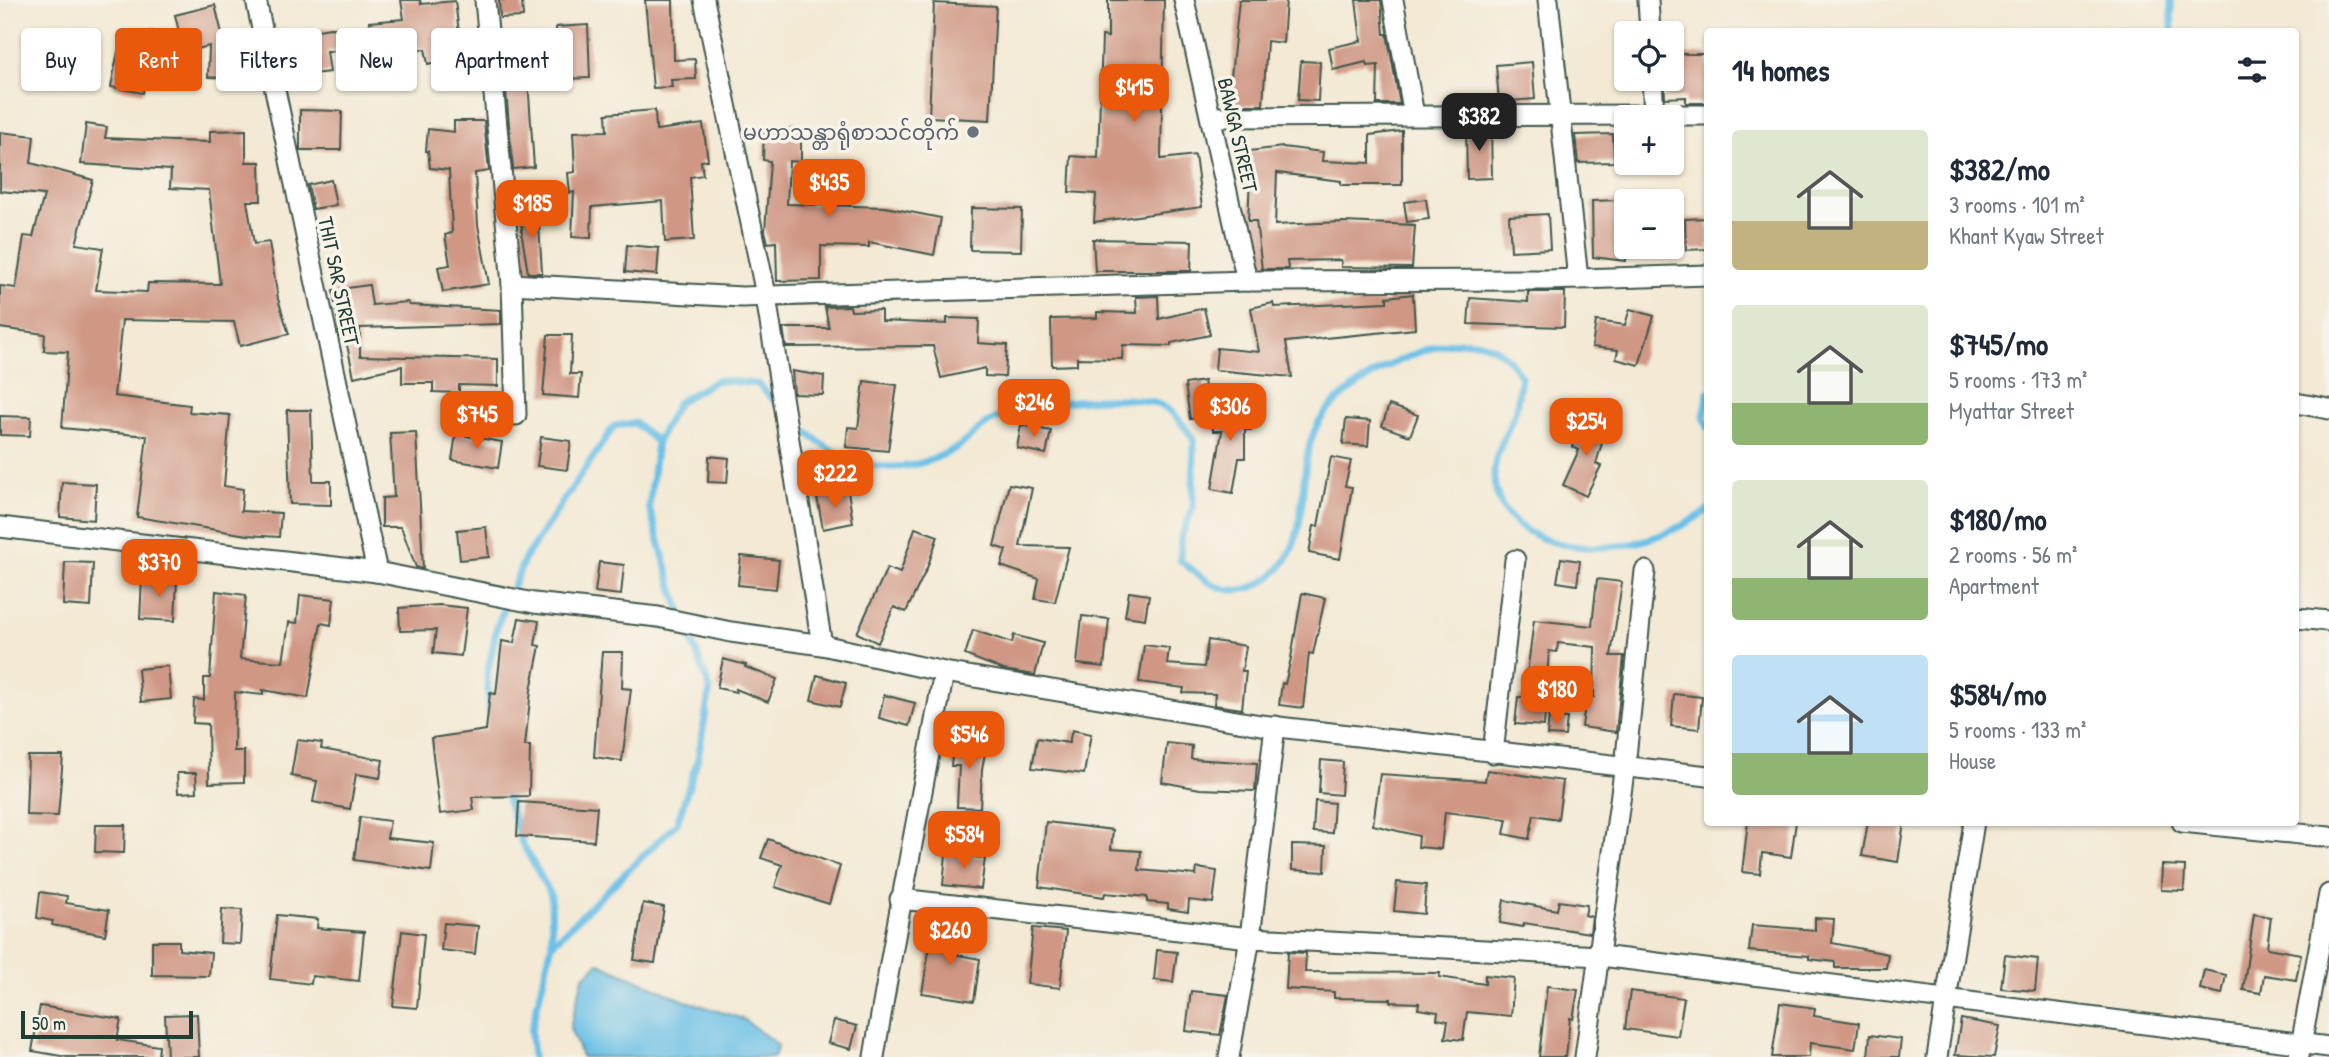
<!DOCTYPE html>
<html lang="en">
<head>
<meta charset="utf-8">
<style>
	body { margin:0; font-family:"Patrick Hand","Noto Sans Myanmar",sans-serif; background:#f2f2f3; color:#1f2937; height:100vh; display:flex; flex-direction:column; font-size:26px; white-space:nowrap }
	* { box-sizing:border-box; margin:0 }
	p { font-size:23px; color:#747a83 }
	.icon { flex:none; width:38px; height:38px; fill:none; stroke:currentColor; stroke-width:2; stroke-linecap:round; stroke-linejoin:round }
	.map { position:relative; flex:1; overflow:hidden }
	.details { position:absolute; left:1704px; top:28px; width:595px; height:798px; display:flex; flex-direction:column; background:#fff; border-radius:7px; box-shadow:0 2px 5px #0004 }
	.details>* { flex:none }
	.guide { position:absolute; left:21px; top:28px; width:665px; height:63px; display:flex; gap:14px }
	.buttons { position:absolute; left:1614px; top:21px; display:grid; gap:14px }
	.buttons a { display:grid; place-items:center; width:70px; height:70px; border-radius:7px; background:#fff; box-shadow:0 2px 5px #0004; font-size:35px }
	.scale { position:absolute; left:21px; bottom:18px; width:172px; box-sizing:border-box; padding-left:7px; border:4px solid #1f3d34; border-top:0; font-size:19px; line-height:24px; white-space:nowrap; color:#1f3d34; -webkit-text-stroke:5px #f7f3e8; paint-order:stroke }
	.price { position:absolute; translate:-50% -60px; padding:0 16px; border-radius:14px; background:#ea580c; color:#fff; font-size:23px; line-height:46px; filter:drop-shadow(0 2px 4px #0008) }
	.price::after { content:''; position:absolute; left:50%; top:42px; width:21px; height:16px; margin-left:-10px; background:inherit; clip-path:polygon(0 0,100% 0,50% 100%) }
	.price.on { background:#222; color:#fff }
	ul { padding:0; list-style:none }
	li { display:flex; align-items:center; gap:21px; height:175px; padding:0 28px }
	li span { display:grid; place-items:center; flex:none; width:196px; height:140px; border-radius:7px; color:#555 }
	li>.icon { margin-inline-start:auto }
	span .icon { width:84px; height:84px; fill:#fffc; stroke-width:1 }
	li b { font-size:30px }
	h2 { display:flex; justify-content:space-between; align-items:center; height:84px; padding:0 28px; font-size:30px }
	.chip { padding:0 24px; border-radius:7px; background:#fff; box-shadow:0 2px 5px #0004; font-size:24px; line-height:63px }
	.chip.on { background:#ea580c; color:#fff }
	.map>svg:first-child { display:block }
	.water { fill:#6ac0e7; stroke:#447e8e; stroke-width:2 }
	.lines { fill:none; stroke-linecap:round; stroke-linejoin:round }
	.stream { stroke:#6ac0e7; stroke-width:7 }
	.building { fill:#cf9784 }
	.minor-casing { stroke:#3f574c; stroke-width:23 }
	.minor { stroke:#fff; stroke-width:19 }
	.worship-dot { fill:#6b7280; stroke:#f7f3e8; stroke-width:2.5 }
	.labels { text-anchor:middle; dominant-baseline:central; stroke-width:7; stroke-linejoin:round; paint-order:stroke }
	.worship-label { font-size:21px; fill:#5b616d; stroke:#f7f3e8; text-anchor:end }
	.street-label { font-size:21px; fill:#1f3d34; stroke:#f7f3e8 }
</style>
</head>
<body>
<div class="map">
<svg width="2329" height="1057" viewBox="0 0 2329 1057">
	<rect width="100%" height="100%" fill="#f7f3e8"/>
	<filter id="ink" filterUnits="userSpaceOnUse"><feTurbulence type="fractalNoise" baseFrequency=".0143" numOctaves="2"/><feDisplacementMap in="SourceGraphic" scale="14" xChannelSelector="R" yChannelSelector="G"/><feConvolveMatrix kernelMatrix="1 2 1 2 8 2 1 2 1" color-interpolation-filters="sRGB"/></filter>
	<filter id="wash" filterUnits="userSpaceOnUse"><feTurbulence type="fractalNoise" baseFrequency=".00686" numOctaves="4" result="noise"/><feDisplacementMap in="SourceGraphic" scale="28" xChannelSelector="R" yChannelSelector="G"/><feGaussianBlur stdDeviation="1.57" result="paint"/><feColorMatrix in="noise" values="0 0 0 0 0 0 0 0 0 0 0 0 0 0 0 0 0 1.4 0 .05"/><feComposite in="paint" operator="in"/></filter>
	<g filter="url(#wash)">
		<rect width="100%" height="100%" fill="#f3e9d4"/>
		<path class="water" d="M599,963l84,37 60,19 35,26 -4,12h-192l-12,-29 13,-51z"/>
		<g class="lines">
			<g class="stream">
				<path d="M2171,0l1,32"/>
				<path d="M1708,392l-4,25 4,11"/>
				<path d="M789,416c49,49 103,69 167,32 12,-7 21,-19 33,-26 34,-18 145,-34 177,-14 11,6 20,22 28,32l-1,68 -12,29 -1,23c22,19 45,39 75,26 70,-32 31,-120 68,-170 25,-35 122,-88 164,-71 17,7 25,17 34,32 -2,10 -3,22 -5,32 -6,20 -22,44 -22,65 1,74 98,83 152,66 23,-7 42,-16 62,-30"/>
				<path d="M489,711l-2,-36 10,-49 28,-68 89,-132 21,-3 22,19"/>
				<path d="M504,788l17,53 30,54 1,49"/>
				<path d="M533,1057l-2,-26 21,-87 125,-121 21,-65 12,-69 -37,-99 -24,-83 8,-65 21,-40 39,-22 41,4 20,21"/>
			</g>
		</g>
		<g id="blocks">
			<g class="building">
				<path d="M401,0h19l1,4 34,-3 7,55 -34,8 -3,-15 -49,3 -49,-1 3,21 -18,2v-6l-28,4 -8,-35 54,-9 39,1v-7l35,-3z"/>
				<path d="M499,0h23l1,17 -23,1z"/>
				<path d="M645,0h28l1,60 21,-1 1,20 -25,1 1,7 -19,1z"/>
				<path d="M1108,0h56l-3,159 34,-4 7,52 -108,15 2,-28 -27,-2 2,-36 27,2 4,-122 6,1z"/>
				<path d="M1239,0h47l-3,43 -16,-2 -4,64h-35z"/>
				<path d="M1356,0h25l3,34h3l13,70h-23l1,-39 -11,1 -1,-4 -33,8 -4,-22 32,-7z"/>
				<path d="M934,3l62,3 -6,114 -61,-3z"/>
				<path d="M215,5l13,53h4l-2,20 -22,-1 1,-31 -36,9 -26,-3 3,-21 30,5 -5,-21z"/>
				<path d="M588,25l2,53 -62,2 6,87 -21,2 -10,-112 54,-5 -1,-25z"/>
				<path d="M34,41l40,4 -4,33 -39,-4z"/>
				<path d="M118,51l32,7 -7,35 -32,-6z"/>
				<path d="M1671,54h37v49h-22v-6l-21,1 -1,-19h7z"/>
				<path d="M1301,61l19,1 -2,39 -20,-1z"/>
				<path d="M1532,62l3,37 -36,3 -3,-37z"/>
				<path d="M300,110l42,1 -1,39h-41z"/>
				<path d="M655,110l1,20 47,-6 5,36 -7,1 2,14 -13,2 4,63 -29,2 -2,-41 -71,6 -1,31 -19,-1 2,-45 -4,1 -2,-20 7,-1 -2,-40 34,-1 -1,-17z"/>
				<path d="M454,121h30l5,50 -14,2 3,52 11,59 -46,8 -5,-25 12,-2 -5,-30 7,-2 -3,-63 -19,-2 -2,-17h-2l2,-22 26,3z"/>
				<path d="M86,124l21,3 -2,11 68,3 37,1v-11l36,-1v32h14l1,39h-14l7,43 15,-2 9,57 11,35 -49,12 -6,-24 -112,-2 -8,76 76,9 -1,7 41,3 -6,71 19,3 -2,22 40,2 -2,24 -32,-2 -110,-18 10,-81 -85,-8 6,-76 -24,-1 1,-17 -45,-6v-42l16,2 8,-52 9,1 11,-42 -44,-4v-59l34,4 -3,27 62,17 -17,64 27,4 -7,42 51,2 1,-9 72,1 -11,-94 -39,-2 1,-18 -90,-6z"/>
				<path d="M764,128l37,1v33l-12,-1 -2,43 98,3 56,11 -7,37 -65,-13v5l-48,-1v34l-44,1 -1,-39 -8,1 -3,-12 5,-70 -7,-1z"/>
				<path d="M1466,128h25l1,50 -25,1z"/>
				<path d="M1402,131v54h-61v-4l-64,-8 -2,52 68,-3 72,3 -3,43 -71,-1v-7l-54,1 1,8h-26l-6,-48h-8l2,-45 -5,1 -4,-25 42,-5 40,5 -1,9 48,2v-28z"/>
				<path d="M1613,134l1,28 -36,1 -3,-28z"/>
				<path d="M331,180l5,25 -23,4 -5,-24z"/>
				<path d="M1426,199l3,20 -22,3 -3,-20z"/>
				<path d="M1621,200v38l5,1v22l-33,-4 -1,-56z"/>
				<path d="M538,208l4,65h-14l-6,-37 -1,-27z"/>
				<path d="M971,208l51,1 -1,42 -51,-1z"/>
				<path d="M1548,214l2,35 -39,2 -2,-35z"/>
				<path d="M1708,218v31l-22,1 -1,-31z"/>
				<path d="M1093,239l99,2 -1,30h-96z"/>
				<path d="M627,245l32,3 -2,27 -32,-3z"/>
				<path d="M369,285l3,20 36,-3 1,3 92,5v14l-141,4v28l138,3v27l-39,-1v8l-26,-1v-9h-31v-17l-48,11 -9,-41 -5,1 -7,-47z"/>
				<path d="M1528,292h37l-1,35 -96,-3 2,-26 58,4z"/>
				<path d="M1413,294l2,35 -129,13 6,35 -77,-7 2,-22 42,4 -8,-44 22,-5 1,4 113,-5v-5z"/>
				<path d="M1158,296l1,23 45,-11 6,27 -39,8v3l-48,-1 -1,14 -45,-1v7l-25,1 -1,-47 46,-1v-6l40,1 -1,-16z"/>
				<path d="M850,306l1,5 30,-1v11l66,3v-6l32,1 -1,24 29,2 -2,32 -20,-1v-8l-44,10 -8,-32 -147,1 -3,-19h46l-4,-21z"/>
				<path d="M1630,309l24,7 -15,49 -23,-6 2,-9 -26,-3 4,-26 29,4z"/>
				<path d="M548,335h24l-2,39h11l-2,24 -36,-3z"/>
				<path d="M792,371l32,5 -1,19 -29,-1z"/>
				<path d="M864,381l33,4 -9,66 -42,-4 2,-20 10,1z"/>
				<path d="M1204,381l6,35 -20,3 -5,-35z"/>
				<path d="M1250,404l1,26h-6v28h-6l-6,35 -21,-4 10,-58h-9l-1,-25z"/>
				<path d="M1389,405l29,10 -8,21 -28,-10z"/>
				<path d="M287,410h24l2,71h18v24l-41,-1z"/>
				<path d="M0,416l31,1 -1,19 -30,-1z"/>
				<path d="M1346,419l24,2 -2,25 -25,-2z"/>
				<path d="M1581,421l25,8 -10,35 5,2 -15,30 -23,-11 16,-35 -6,-3z"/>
				<path d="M1021,425l30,6 -5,23 -29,-6z"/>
				<path d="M416,432l4,73 3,64 -7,-2 -15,-40h-19v-29l12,-1 -4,-64z"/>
				<path d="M456,434l46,8 -4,26 -46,-8z"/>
				<path d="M541,437l30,4 -4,29 -30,-4z"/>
				<path d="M709,456l20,2 -2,25 -19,-1z"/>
				<path d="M1331,457l20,4 -6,25 7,1 -12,72 -31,-6 5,-27h4z"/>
				<path d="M62,482l34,2 -2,36 -34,-3z"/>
				<path d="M1009,484l23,4 -12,58 49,1 -14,55 -20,-3 4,-20 -38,-13 5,-16 -12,-4z"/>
				<path d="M848,491l5,32 -30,6 -6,-32z"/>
				<path d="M486,527l3,30 -29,3 -3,-30z"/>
				<path d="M915,528l23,8 -11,32 -21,44 -12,-5 -16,36 -21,-10 30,-65 13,5z"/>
				<path d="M741,556l38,4 -3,29 -38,-4z"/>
				<path d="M1561,558l19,3 -3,24 -20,-3z"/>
				<path d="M65,562l28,1 -2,44 -28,-2z"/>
				<path d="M599,562l25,3 -3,30 -26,-3z"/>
				<path d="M142,578l35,1 -2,42 -35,-2z"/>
				<path d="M1597,579l25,3 -11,74h13l-8,76 -34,-5 4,-31 8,1 1,-50 -37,-4 -1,9 -8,-1 -5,75 -29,-2 3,-27h6l10,-77 58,6z"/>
				<path d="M216,591l30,4 -6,64 43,3 6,-40 8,1 3,-28 34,4 -3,26 -10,-2 -13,75 -45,-8v5l-28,-3 -1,59h10v31l-35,1 -1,-59 -15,-1 1,-24 10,1v-22h6z"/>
				<path d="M1129,592l20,3 -4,24 -20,-3z"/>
				<path d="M1302,593l23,5 -12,56 -4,-1 -6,55 -24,-3 3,-22 3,1 6,-26z"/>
				<path d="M439,605l28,3 -6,48 -28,-3 3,-23 -36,1 -1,-23z"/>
				<path d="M1082,616l27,3 -5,48 -27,-3z"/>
				<path d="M519,618l20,3 -4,24 5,1 -9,44 -6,56h5l-1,50 -57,1 2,13 -34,4 -9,-76 55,-8 4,-37 6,1 6,-53 12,2z"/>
				<path d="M973,630l39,13 2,-8 29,8 -8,32 -31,-5 -39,-15z"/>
				<path d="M1208,640l38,6 -4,25h4l-4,38 -28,-4 1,-11 -32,-1 1,-5 -45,-6 5,-37 25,3 -2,16 37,3z"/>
				<path d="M602,652h21l-1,36 9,1 -9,72 -28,-4z"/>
				<path d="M723,659l23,6 -1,2 32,12 -9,23 -32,-13v3l-19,-4z"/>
				<path d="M168,666l3,33 -30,3 -3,-33z"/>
				<path d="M817,675l29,8 -6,24 -29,-7z"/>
				<path d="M1674,694l28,3 -3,32 -28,-3z"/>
				<path d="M884,695l31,8 -6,23 -30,-8z"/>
				<path d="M1549,716l18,2 -2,18 -18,-1z"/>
				<path d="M1072,730l19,4 -7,40 -52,-6 5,-30 32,5z"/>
				<path d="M954,739l33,4 -5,26 -2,39 -23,-1 2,-41h-8z"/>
				<path d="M297,740l25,3 -1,6 62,11 -3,18 -24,-4 -6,35 -37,-7 4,-21 -26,-5z"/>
				<path d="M1167,743l25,3 -1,13 66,4 -2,28 -55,-2 -38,-7z"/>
				<path d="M28,756h35l-5,60 -32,-1z"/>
				<path d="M1321,760l22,2 -2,33 -22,-2z"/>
				<path d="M1487,770l76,11 -5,38 -24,-4 -5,24 -25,-5 3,-15 -62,-7 -4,37 -23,-2 1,-11 -46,-11 7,-51 105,7z"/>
				<path d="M177,773h19l1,19 -19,1z"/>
				<path d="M1315,801l19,2 -2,30 -19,-1z"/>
				<path d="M519,802l78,5 -3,34 -77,-5z"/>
				<path d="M360,817l30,4 -3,17 47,5 -3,28 -77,-11z"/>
				<path d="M1046,822l67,8 -2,19 30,2 -2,19 57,5 1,-7 20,3 -4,32 -24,-3 -1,12 -20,-3v-5l-21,-2v-5l-42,-4 -1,4 -65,-10z"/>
				<path d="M1748,822h48l-5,35 -29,-4 -2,21 -18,-2z"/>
				<path d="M1868,822h36l-6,40 -36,-6z"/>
				<path d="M96,825h29l-1,28 -29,-1z"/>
				<path d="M768,839l72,27 -11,38 -54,-17 7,-22 -21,-7z"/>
				<path d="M1292,845l34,1 -1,26 -33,-2z"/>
				<path d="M946,854l39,4 -4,31 -38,-4z"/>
				<path d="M2162,865l23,1 -1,25 -23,-1z"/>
				<path d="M1397,882l29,3 -2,29 -30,-3z"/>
				<path d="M40,892l27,4 -1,7 43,7 -4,25 -53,-10 1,-4 -16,-3z"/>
				<path d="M1504,900l53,10 2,-9 28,4 -2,10 7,2 -2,16 -66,-10 -1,4 -23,-4z"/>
				<path d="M643,903l21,4 -9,56 -21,-3z"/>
				<path d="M222,909l20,1 -2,34 -20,-1z"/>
				<path d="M2254,914l17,3 -4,31 34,6 -5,26 -32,-5 -3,18 -18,-3z"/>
				<path d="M277,915l41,4 -1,9 47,4 -5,49 -47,-5 -1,8 -41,-5z"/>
				<path d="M1815,918l19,1 -2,24 56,11 -2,14h-51v-6l-26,-3v-3l-60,-5 3,-26 63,5z"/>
				<path d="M444,923l34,3 -3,28 -34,-4z"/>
				<path d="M933,927h25v28l22,4 -6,42 -52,-8z"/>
				<path d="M1033,928l33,3 -6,57 -33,-4z"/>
				<path d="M402,931l22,3 -7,74 -24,-2z"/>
				<path d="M152,941h27v9l32,3 -2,23 -57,-1z"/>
				<path d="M1157,950l20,2 -4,30 -19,-2z"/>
				<path d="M1288,952l18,1 -1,19 135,1 -1,4 46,7v-9l29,3 -3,38 -44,-4 -4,28 -18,-2 3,-17 -11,-2 1,-7 -20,-3 1,-6 -28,-1v-3l-57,-1v-6l-48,-3z"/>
				<path d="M2005,955l33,4 -3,32 -34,-3z"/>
				<path d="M2204,970l22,5 -4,19 -22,-5z"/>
				<path d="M1547,986l31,4 -5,29 -3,-1 -4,39h-27z"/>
				<path d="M1191,991l37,4 -8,40 -34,-4z"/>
				<path d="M1630,991l54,7 -6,38 -53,-7z"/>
				<path d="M1780,1003l35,5 -1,8 45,7 -4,26 -45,-6 -1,14h-37z"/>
				<path d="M40,1006l81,13 -4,21 42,6 -1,11h-91l-35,-6z"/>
				<path d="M197,1014l2,43h-32l-2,-42z"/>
				<path d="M1961,1019l39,7 -6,31 -39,-2z"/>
				<path d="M834,1020l23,6 -6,23 -23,-6z"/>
				<path d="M1870,1035l31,4 -2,18h-31z"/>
			</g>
		</g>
	</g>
	<g filter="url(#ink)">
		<use href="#blocks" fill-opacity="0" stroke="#3f574c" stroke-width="2"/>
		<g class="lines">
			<defs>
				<g id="minor">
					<path d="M256,0l121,572"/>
					<path d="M485,0l27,284 4,131"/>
					<path d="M704,0l60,285 58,360"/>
					<path d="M1184,0l63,281"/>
					<path d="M1393,0l21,115"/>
					<path d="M1548,0l30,279"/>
					<path d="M1648,0l2,33"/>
					<path d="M1652,79l2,36h54"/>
					<path d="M1211,117l443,-2"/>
					<path d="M512,284l230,13 505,-16 299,-1 162,-5"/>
					<path d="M2296,403l33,6"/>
					<path d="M0,527l377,45 157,31 124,14 73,15 91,13 122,27 317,53 447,51"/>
					<path d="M2296,618l33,3"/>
					<path d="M1493,753l22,-193"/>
					<path d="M2182,822l147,15"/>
					<path d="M900,899l350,39 351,18 728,91"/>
					<path d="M2299,1056l30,-162"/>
					<path d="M874,1057c21,-129 47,-256 70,-385"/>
					<path d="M1229,1057l21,-119 25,-212"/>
					<path d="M1585,1057l41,-300 19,-186"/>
					<path d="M1937,1057l37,-235"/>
				</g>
			</defs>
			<use href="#minor" class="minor-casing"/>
			<use href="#minor" class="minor"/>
		</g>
	</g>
	<circle class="worship-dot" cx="973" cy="132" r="7"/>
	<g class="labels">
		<g class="worship-label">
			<text x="959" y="132">မဟာသန္တာရုံစာသင်တိုက်</text>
		</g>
		<g class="street-label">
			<text transform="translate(1238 135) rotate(77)">BAWGA STREET</text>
			<text transform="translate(339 281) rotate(78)">THIT SAR STREET</text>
		</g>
	</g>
</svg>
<div class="buttons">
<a><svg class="icon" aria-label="locate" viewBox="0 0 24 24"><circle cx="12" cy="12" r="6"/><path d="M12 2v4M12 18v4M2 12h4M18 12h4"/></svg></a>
<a>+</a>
<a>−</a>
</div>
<div class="scale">50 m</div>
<b class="price" style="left:1134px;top:124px">$415</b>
<b class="price on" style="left:1479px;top:153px">$382</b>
<b class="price" style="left:829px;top:219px">$435</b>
<b class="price" style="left:532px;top:240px">$185</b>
<b class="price" style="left:1034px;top:439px">$246</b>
<b class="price" style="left:1230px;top:443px">$306</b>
<b class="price" style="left:477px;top:451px">$745</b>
<b class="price" style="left:1586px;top:458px">$254</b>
<b class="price" style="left:835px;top:510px">$222</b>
<b class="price" style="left:159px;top:599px">$370</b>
<b class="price" style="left:1557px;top:726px">$180</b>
<b class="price" style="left:969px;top:771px">$546</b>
<b class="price" style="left:964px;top:871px">$584</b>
<b class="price" style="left:950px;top:967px">$260</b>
<div class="guide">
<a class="chip">Buy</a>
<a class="chip on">Rent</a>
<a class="chip">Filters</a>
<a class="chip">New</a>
<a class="chip">Apartment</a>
</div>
<section class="details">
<h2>14 homes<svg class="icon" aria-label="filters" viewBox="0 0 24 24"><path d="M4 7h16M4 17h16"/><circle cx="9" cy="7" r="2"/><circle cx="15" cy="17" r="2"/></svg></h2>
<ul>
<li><span style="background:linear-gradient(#dfe7d0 65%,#c2b280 0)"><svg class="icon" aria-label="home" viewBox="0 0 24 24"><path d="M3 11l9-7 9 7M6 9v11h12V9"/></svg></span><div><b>$382/mo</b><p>3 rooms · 101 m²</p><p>Khant Kyaw Street</p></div></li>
<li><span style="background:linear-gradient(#dfe7d0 70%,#8fb573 0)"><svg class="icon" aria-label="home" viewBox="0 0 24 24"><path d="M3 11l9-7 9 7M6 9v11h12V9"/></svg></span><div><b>$745/mo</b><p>5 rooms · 173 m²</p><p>Myattar Street</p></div></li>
<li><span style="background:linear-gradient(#dfe7d0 70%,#8fb573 0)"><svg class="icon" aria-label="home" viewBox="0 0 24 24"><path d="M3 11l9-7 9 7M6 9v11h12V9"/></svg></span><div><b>$180/mo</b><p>2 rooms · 56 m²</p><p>Apartment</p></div></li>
<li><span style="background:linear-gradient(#bfe0f5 70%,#8fb573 0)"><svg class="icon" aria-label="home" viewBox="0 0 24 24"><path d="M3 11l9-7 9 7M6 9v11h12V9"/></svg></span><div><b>$584/mo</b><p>5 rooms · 133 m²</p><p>House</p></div></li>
</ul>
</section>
</div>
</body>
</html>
